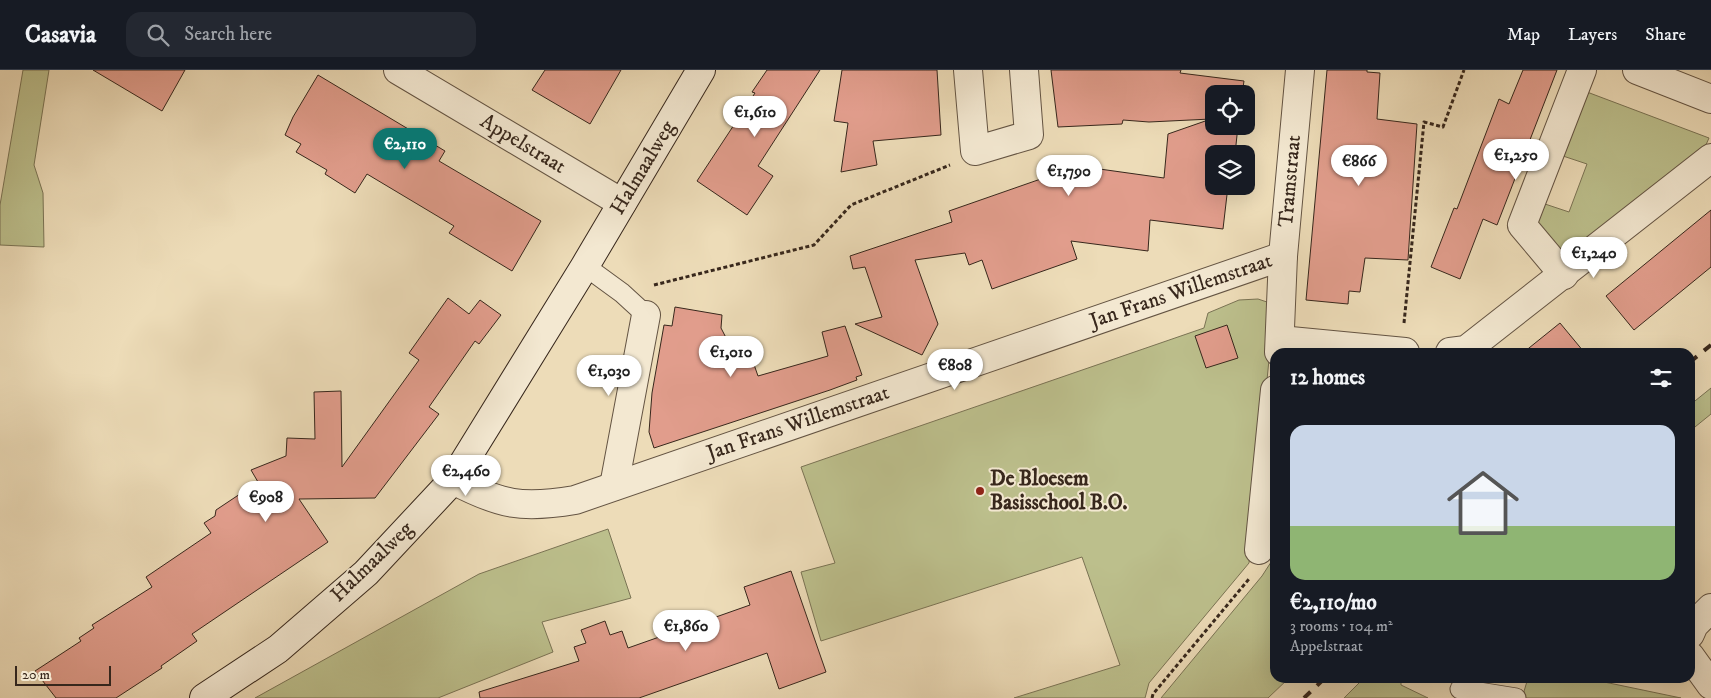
<!DOCTYPE html>
<html lang="en">
<head>
<meta charset="utf-8">
<style>
	body { margin:0; font-family:"IM FELL DW Pica",serif; background:#242831; color:#f1f3f6; height:100vh; display:flex; flex-direction:column; font-size:19px; white-space:nowrap }
	* { box-sizing:border-box; margin:0 }
	p { font-size:16px; color:#9ea1a6 }
	.icon { flex:none; width:28px; height:28px; fill:none; stroke:currentColor; stroke-width:2; stroke-linecap:round; stroke-linejoin:round }
	.map { position:relative; flex:1; overflow:hidden }
	.sheet { position:absolute; left:1270px; top:278px; width:425px; height:335px; display:flex; flex-direction:column; background:#171b24; border-radius:15px; box-shadow:0 5px 20px #0002 }
	.sheet>* { flex:none }
	.buttons { position:absolute; left:1205px; top:15px; display:grid; gap:10px }
	.buttons a { display:grid; place-items:center; width:50px; height:50px; border-radius:10px; background:#171b24; box-shadow:0 5px 20px #0002; font-size:25px }
	.scale { position:absolute; left:15px; bottom:12px; width:96px; box-sizing:border-box; padding-left:5px; border:2px solid #37271c; border-top:0; font-size:14px; line-height:18px; white-space:nowrap; color:#37271c; -webkit-text-stroke:4px #f3e8d1; paint-order:stroke }
	.price { position:absolute; translate:-50% -42px; padding:0 11px; border-radius:18px; background:#fff; color:#222; font-size:16px; line-height:32px; filter:drop-shadow(0 1px 2px #0008) }
	.price::after { content:''; position:absolute; left:50%; top:30px; width:15px; height:11px; margin-left:-8px; background:inherit; clip-path:polygon(0 0,100% 0,50% 100%) }
	.price.on { background:#0f766e; color:#fff }
	ul { padding:0; list-style:none }
	li { display:grid; align-content:center; gap:10px; height:265px; padding:0 20px }
	li span { display:grid; place-items:center; height:155px; border-radius:15px; color:#555 }
	li>.icon { margin-inline-start:auto }
	span .icon { width:90px; height:90px; fill:#fffc; stroke-width:1 }
	li b { font-size:21px }
	h2 { display:flex; justify-content:space-between; align-items:center; height:60px; padding:0 20px; font-size:21px }
	header { display:flex; align-items:center; gap:30px; box-sizing:border-box; height:70px; padding:0 25px; background:#171b24; border-bottom:1px solid #363941 }
	header strong { font-size:24px }
	nav { display:flex; gap:28px; margin-inline-start:auto; font-size:18px }
	.search { width:350px; height:45px; background:#242831; display:flex; align-items:center; gap:12px; box-sizing:border-box; padding:0 18px; border-radius:15px; color:#9ea1a6; font-size:19px }
	.map>svg:first-child { display:block }
	.green { fill:#bcbf8c; stroke:#7a7354 }
	.building { fill:#e19d8c; stroke:#37271c }
	.lines { fill:none; stroke-linecap:round; stroke-linejoin:round }
	.lane-casing { stroke:#645443; stroke-width:21 }
	.street-casing { stroke:#645443; stroke-width:30 }
	.secondary-casing { stroke:#37271c; stroke-width:30 }
	.path { stroke:#37271c; stroke-width:3; stroke-dasharray:4 2.5; stroke-linecap:butt }
	.lane { stroke:#f3e8d1; stroke-width:19 }
	.street { stroke:#f3e8d1; stroke-width:28 }
	.secondary { stroke:#f3e8d1; stroke-width:28 }
	.rail { stroke:#37271c; stroke-width:4; stroke-dasharray:9 9; stroke-linecap:butt }
	.poi-dot { fill:#8f2418; stroke:#f3e8d1; stroke-width:2 }
	.labels { text-anchor:middle; dominant-baseline:central; stroke-width:4; stroke-linejoin:round; paint-order:stroke }
	.street-label { font-size:21px; fill:#37271c; stroke:#f3e8d1 }
	.poi-label { font-size:21px; font-weight:bold; fill:#37271c; stroke:#f3e8d1; text-anchor:start }
</style>
</head>
<body>
<header>
<strong>Casavia</strong>
<div class="search"><svg class="icon" aria-label="search" viewBox="0 0 24 24"><circle cx="10" cy="10" r="6"/><path d="M15 15l6 6"/></svg>Search here</div>
<nav><a>Map</a><a>Layers</a><a>Share</a></nav>
</header>
<div class="map">
<svg width="1711" height="628" viewBox="0 0 1711 628">
	<rect width="100%" height="100%" fill="#eddcb8"/>
	<filter id="stains"><feTurbulence type="fractalNoise" baseFrequency=".004" numOctaves="4"/><feColorMatrix values="0 0 0 0 .2 0 0 0 0 .09 0 0 0 0 .02 0 0 0 .5 -.17"/></filter>
	<radialGradient id="worn" r=".72"><stop offset=".6" stop-color="#630" stop-opacity="0"/><stop offset="1" stop-color="#630" stop-opacity=".3"/></radialGradient>
	<g class="green">
		<path d="M23,0h26l-15,95 9,28 1,54 -44,-2v-40z"/>
		<path d="M1587,22l122,46 -8,18 -118,95h-27l-20,-23 9,-24 24,8 18,-48 -24,-8z"/>
		<path d="M1258,229l9,3 6,17 -24,244 -100,120 -4,15h-131l106,-33 -38,-108 -261,84 -20,-69 34,-9 -34,-96 403,-139 4,-15 31,-13z"/>
		<path d="M1711,318v26l-21,17v-26z"/>
		<path d="M608,459l23,69 -89,24 11,30 -115,46h-183l224,-124z"/>
		<path d="M1275,486v122h14l-21,20h-107l101,-122z"/>
		<path d="M1364,608h37v7l27,13h-84z"/>
		<path d="M1528,608h57l96,20h-159z"/>
	</g>
	<g class="building">
		<path d="M93,0h92l-23,41z"/>
		<path d="M545,0h76l-31,54 -58,-34z"/>
		<path d="M767,0h53l-62,96 15,10 -26,39 -50,-34 58,-88 -3,-1z"/>
		<path d="M842,0h95l4,65 -68,6 4,24 -36,7 7,-49 -14,-2z"/>
		<path d="M1051,0h130l-1,3 64,8 -2,13h-28v32h24l-3,28h-21v32h14l-5,43 -73,-9 -2,31 -77,-10 6,18 -85,30 -10,-29 -13,5 -4,-12 -50,7 23,64 -16,31 -67,-31 27,-7 -17,-50 -12,2 -3,-13 102,-34 -3,-11 129,-45 86,12 4,-44 43,-15 -62,3 -26,-2 -1,4 -64,3z"/>
		<path d="M1327,0h40v2l13,1 -3,46 40,5 -9,136 -43,-2 -5,34 -11,-1 -1,13 -42,-4z"/>
		<path d="M1523,0h34l-60,155 -14,-6 -23,60 -29,-12 23,-59 3,1 42,-110 10,5z"/>
		<path d="M318,5l127,76 -6,10 102,60 -29,50 -63,-38 5,-7 -87,-52 -12,19 -30,-19 2,-4 -31,-18 5,-8 -16,-9 8,-18z"/>
		<path d="M1711,140v57l-77,63 -28,-34z"/>
		<path d="M448,228l21,16 11,-14 21,15 -22,29 -4,-3 -46,66 10,7 -64,84 -76,1 29,43 -136,92 5,7 -36,25 1,2 -46,30h-60l-21,-27 46,-30 -2,-3 15,-10 -2,-3 60,-38 -6,-10 65,-44 -7,-10 11,-7 1,-6 42,-28 -7,-12 35,-14 1,-18 28,1 -1,-47 27,-1 1,76 77,-107 -10,-7z"/>
		<path d="M675,237l47,8 -1,13 17,33 13,-5 7,20 70,-20 -6,-24 23,-6 17,49 -6,2 1,3 -27,10 -176,58 -5,-16 3,-39 12,-68 8,1z"/>
		<path d="M1560,253l24,29h-60z"/>
		<path d="M1227,255l11,33 -32,10 -11,-32z"/>
		<path d="M791,501l35,101 -47,17 -12,-36 -128,45h-159l-1,-6 100,-31 -5,-14 12,-4 -5,-13 24,-9 5,14 12,-4 6,17 122,-43 -6,-18z"/>
	</g>
	<g class="lines">
		<defs>
			<g id="lane">
				<path d="M585,196l37,27 24,22"/>
				<path d="M1460,619l56,9"/>
			</g>
			<g id="street">
				<path d="M398,0l224,133"/>
				<path d="M968,0l7,81 54,-16 -5,-65"/>
				<path d="M1637,0l74,29"/>
				<path d="M1564,205l-42,-50 60,-155"/>
				<path d="M1280,270l125,12"/>
				<path d="M1279,282l4,-96 17,-186"/>
				<path d="M1450,282l16,-2 245,-192"/>
				<path d="M453,410c48,25 69,29 122,20l708,-244"/>
				<path d="M614,416l32,-171"/>
				<path d="M1259,480l16,-160"/>
				<path d="M1690,564l4,-9 17,-17"/>
				<path d="M1690,586l21,29"/>
			</g>
			<path id="secondary" d="M204,628l74,-49 88,-76 87,-93 132,-214 116,-196"/>
		</defs>
		<use href="#lane" class="lane-casing"/>
		<use href="#street" class="street-casing"/>
		<use href="#secondary" class="secondary-casing"/>
		<g class="path">
			<path d="M654,215l160,-40 37,-40 99,-40"/>
			<path d="M1404,253l20,-201 19,5 21,-57"/>
			<path d="M1152,628l1,-4 96,-115"/>
		</g>
		<use href="#lane" class="lane"/>
		<use href="#street" class="street"/>
		<use href="#secondary" class="secondary"/>
		<g class="rail">
			<path d="M1690,292l21,-17"/>
			<path d="M1304,628l21,-20"/>
		</g>
	</g>
	<circle class="poi-dot" cx="980" cy="421" r="5"/>
	<g class="labels">
		<g class="street-label">
			<text transform="translate(523 74) rotate(31)">Appelstraat</text>
			<text transform="translate(643 98) rotate(-59)">Halmaalweg</text>
			<text transform="translate(1290 111) rotate(-85)">Tramstraat</text>
			<text transform="translate(1181 221) rotate(-19)">Jan Frans Willemstraat</text>
			<text transform="translate(798 353) rotate(-19)">Jan Frans Willemstraat</text>
			<text transform="translate(372 492) rotate(-44)">Halmaalweg</text>
		</g>
		<g class="poi-label">
			<text x="990" y="409">De Bloesem<tspan x="990" dy="24">Basisschool B.O.</tspan></text>
		</g>
	</g>
	<rect width="100%" height="100%" filter="url(#stains)"/>
	<rect width="100%" height="100%" fill="url(#worn)"/>
</svg>
<div class="buttons">
<a><svg class="icon" aria-label="locate" viewBox="0 0 24 24"><circle cx="12" cy="12" r="6"/><path d="M12 2v4M12 18v4M2 12h4M18 12h4"/></svg></a>
<a><svg class="icon" aria-label="layers" viewBox="0 0 24 24"><path d="M12 4l9 5-9 5-9-5zM3 14l9 5 9-5"/></svg></a>
</div>
<div class="scale">20 m</div>
<b class="price" style="left:755px;top:68px">€1,610</b>
<b class="price on" style="left:405px;top:100px">€2,110</b>
<b class="price" style="left:1516px;top:111px">€1,250</b>
<b class="price" style="left:1359px;top:117px">€866</b>
<b class="price" style="left:1069px;top:127px">€1,790</b>
<b class="price" style="left:1594px;top:209px">€1,240</b>
<b class="price" style="left:731px;top:308px">€1,010</b>
<b class="price" style="left:955px;top:321px">€808</b>
<b class="price" style="left:609px;top:327px">€1,030</b>
<b class="price" style="left:466px;top:427px">€2,460</b>
<b class="price" style="left:266px;top:453px">€908</b>
<b class="price" style="left:686px;top:582px">€1,860</b>
<section class="sheet">
<h2>12 homes<svg class="icon" aria-label="filters" viewBox="0 0 24 24"><path d="M4 7h16M4 17h16"/><circle cx="9" cy="7" r="2"/><circle cx="15" cy="17" r="2"/></svg></h2>
<ul>
<li><span style="background:linear-gradient(#c9d6e8 65%,#8fb573 0)"><svg class="icon" aria-label="home" viewBox="0 0 24 24"><path d="M3 11l9-7 9 7M6 9v11h12V9"/></svg></span><div><b>€2,110/mo</b><p>3 rooms · 104 m²</p><p>Appelstraat</p></div></li>
</ul>
</section>
</div>
</body>
</html>
